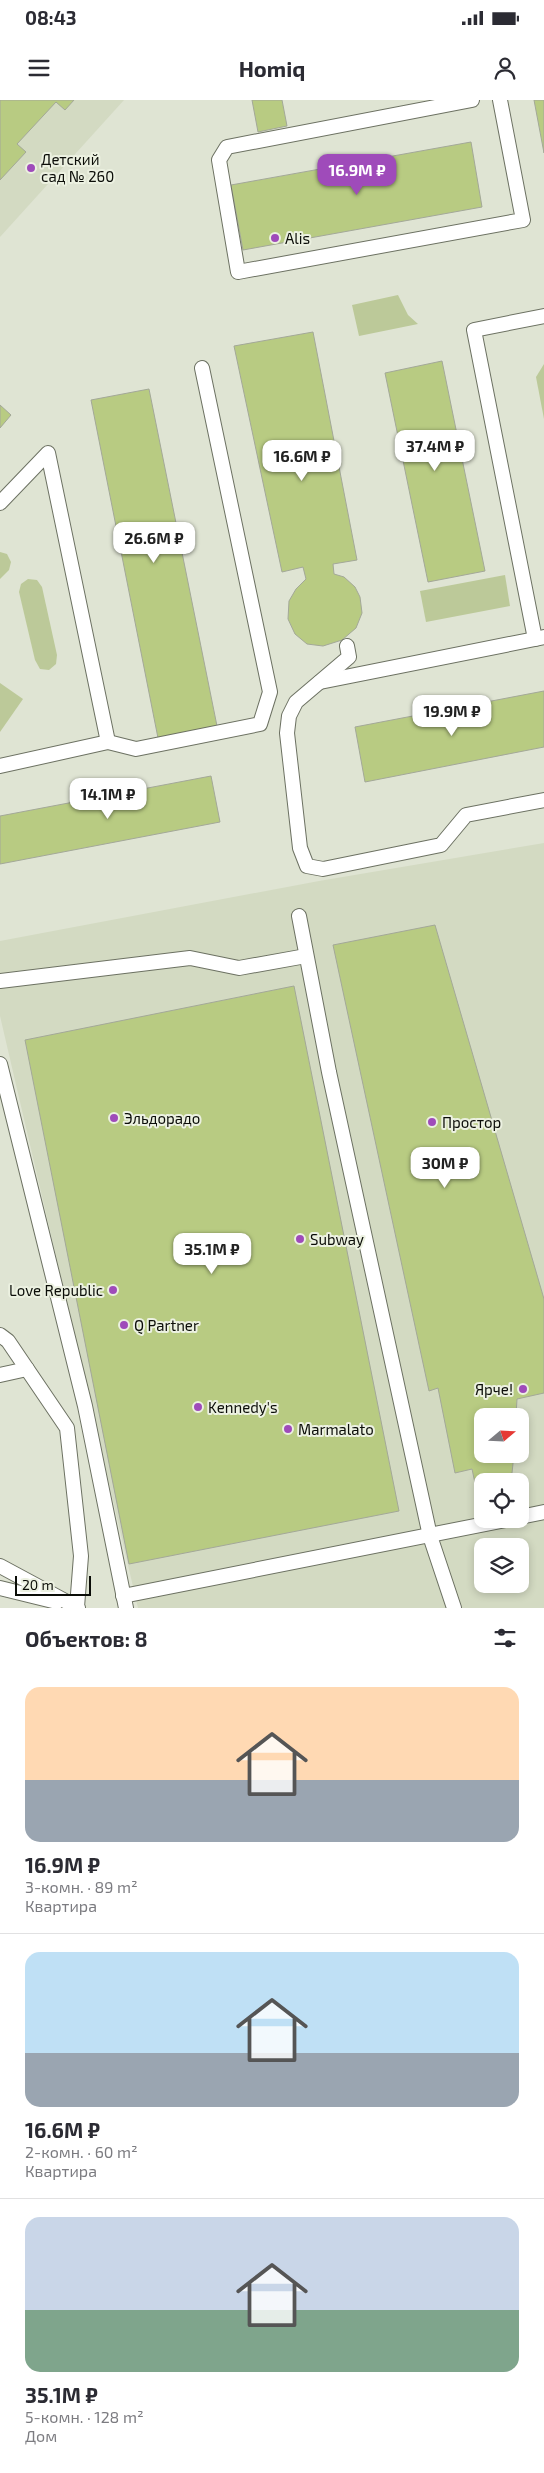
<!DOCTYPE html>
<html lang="ru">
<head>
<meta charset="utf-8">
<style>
	body { margin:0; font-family:"Exo 2",sans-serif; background:#f2f2f3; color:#2b2b33; height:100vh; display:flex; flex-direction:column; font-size:19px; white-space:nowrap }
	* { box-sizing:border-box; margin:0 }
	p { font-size:16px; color:#7c7c81 }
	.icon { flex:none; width:28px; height:28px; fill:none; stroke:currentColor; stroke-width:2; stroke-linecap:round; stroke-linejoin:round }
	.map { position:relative; height:1508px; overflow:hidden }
	.details { display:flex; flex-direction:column; background:#fff; flex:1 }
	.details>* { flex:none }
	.needle { width:32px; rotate:71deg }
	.tools { position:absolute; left:474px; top:1308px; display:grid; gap:10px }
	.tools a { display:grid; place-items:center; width:55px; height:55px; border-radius:10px; background:#fff; box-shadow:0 2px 8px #0003; font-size:25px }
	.scale { position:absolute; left:15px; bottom:12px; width:76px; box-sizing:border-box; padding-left:5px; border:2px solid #0b0d08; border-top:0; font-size:14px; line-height:18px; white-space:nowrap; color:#0b0d08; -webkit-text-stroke:4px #ecf1e1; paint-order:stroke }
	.price { position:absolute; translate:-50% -42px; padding:0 11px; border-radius:10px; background:#fff; color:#222; font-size:16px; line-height:32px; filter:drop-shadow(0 1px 2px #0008) }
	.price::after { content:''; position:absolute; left:50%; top:30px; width:15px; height:11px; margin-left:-8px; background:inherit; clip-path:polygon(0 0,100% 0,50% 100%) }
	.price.selected { background:#9f4bba; color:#fff }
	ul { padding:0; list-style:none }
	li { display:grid; align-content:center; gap:10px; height:265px; padding:0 25px }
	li+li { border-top:1px solid #e1e1e2 }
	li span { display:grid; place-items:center; height:155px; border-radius:15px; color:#555 }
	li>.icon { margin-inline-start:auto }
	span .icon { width:90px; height:90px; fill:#fffc; stroke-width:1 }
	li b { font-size:21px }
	h2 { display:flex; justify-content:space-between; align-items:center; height:60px; padding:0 25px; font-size:21px }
	.status { display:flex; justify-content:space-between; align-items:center; height:35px; padding:0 25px; background:#fff; direction:ltr }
	.status svg { height:14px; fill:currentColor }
	header { display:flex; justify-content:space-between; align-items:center; height:65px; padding:0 25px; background:#fff; font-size:22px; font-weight:700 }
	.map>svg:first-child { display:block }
	.built { fill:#d3dac2; fill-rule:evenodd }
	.green { fill:#bcc999 }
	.building { fill:#b8cb82; stroke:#a3a898 }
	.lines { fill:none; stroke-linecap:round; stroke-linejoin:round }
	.lane-casing { stroke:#6c7162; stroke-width:16 }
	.lane { stroke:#fff; stroke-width:14 }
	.poi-dot { fill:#9f4bba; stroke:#ecf1e1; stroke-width:2 }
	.labels { text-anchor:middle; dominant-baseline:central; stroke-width:4; stroke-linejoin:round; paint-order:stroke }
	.poi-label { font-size:15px; fill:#0b0d08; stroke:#ecf1e1; text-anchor:start }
</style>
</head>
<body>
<div class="status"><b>08:43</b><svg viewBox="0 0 49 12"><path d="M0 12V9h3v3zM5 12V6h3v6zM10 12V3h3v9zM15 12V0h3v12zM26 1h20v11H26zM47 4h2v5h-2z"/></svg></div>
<header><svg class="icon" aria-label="menu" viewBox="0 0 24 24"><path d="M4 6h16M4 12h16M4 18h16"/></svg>Homiq<svg class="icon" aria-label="person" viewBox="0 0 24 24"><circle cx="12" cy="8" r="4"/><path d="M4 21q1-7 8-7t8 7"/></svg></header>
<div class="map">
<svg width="544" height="1508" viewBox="0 0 544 1508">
	<rect width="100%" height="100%" fill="#dfe4d3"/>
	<g class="built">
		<path d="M0,0h124l-124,137z"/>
		<path d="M544,743v765h-406l-138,-592v-75l319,-60zM482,1316h38v38h-38zM482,1381h38v38h-38zM482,1446h38v38h-38z"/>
	</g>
	<g class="green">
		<path d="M398,195l10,20 10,9 -59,12 -7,-31z"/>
		<path d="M544,264v55l-8,-42z"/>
		<path d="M0,452l7,2 4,8 -2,8 -9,9z"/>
		<path d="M505,475l5,31 -84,16 -6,-31z"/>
		<path d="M28,479l9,1 5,7 15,68 -1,9 -7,6 -9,-1 -5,-9 -16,-68 2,-8z"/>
		<path d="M0,583l23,16 -23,33z"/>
	</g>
	<g class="building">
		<path d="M0,0h74l-9,10 -9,-8 -39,42 9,8 -26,28z"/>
		<path d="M252,0h30l5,26 -29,6z"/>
		<path d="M534,0h10v53z"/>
		<path d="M471,42l11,65 -239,43 -12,-65z"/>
		<path d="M313,232l44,228 -24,4 1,10 10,3 11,10 5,10 2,16 -6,15 -14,12 -19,6 -16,-2 -12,-10 -7,-15 1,-18 7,-12 10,-10 -3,-12 -21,5 -48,-226z"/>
		<path d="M442,261l43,210 -57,11 -43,-209z"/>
		<path d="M149,289l68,337 -59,12 -67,-338z"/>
		<path d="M0,305l11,10 -11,13z"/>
		<path d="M544,591v56l-179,35 -10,-55z"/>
		<path d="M211,676l9,46 -220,42v-48z"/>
		<path d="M435,825l109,374v94l-27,6 -1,17h-34v38h32l-2,19 -37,10 -3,-14 -17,4 -17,-85 -9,3 -96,-446z"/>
		<path d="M294,886l105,525 -270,53 -104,-524z"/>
	</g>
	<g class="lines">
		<defs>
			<g id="lane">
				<path d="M472,0l-245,47 -8,13 19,112 285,-52 -23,-120"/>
				<path d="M544,216l-70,14 61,309 9,-2"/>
				<path d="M0,403l48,-50 60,289 -108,24"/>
				<path d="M347,546l2,11 -53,45 -7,14 -2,17 13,115 7,18 16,3 118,-24 25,-30 78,-15"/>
				<path d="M320,582l215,-43"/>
				<path d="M108,642l28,7 124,-25 10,-32 -68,-324"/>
				<path d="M299,816l30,156 101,464 24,72"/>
				<path d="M0,881l190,-23 49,10 67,-12"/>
				<path d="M0,964l85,342 41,202"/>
				<path d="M0,1235l8,6 59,87 14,128 -4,51"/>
				<path d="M0,1275l27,-6"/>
				<path d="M520,1417l24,-5"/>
				<path d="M0,1466l78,42"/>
				<path d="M0,1488l57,14"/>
				<path d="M123,1496l387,-77"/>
			</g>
		</defs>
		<use href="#lane" class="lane-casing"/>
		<use href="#lane" class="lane"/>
	</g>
	<g class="poi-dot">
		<circle cx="31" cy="68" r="5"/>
		<circle cx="275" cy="138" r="5"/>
		<circle cx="114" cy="1018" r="5"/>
		<circle cx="432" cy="1022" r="5"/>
		<circle cx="300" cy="1139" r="5"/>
		<circle cx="113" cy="1190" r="5"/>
		<circle cx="124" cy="1225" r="5"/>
		<circle cx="523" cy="1289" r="5"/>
		<circle cx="198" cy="1307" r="5"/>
		<circle cx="288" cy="1329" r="5"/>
	</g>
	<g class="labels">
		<g class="poi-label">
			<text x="41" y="59">Детский<tspan x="41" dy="17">сад № 260</tspan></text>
			<text x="285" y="138">Alis</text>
			<text x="124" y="1018">Эльдорадо</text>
			<text x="442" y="1022">Простор</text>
			<text x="310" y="1139">Subway</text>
			<text x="103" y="1190" text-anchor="end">Love Republic</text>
			<text x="134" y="1225">Q Partner</text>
			<text x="513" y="1289" text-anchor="end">Ярче!</text>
			<text x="208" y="1307">Kennedy's</text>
			<text x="298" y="1329">Marmalato</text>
		</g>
	</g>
</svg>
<div class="tools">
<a><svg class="needle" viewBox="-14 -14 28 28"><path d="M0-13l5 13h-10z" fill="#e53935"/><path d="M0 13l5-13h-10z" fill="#7c7c81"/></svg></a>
<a><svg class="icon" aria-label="locate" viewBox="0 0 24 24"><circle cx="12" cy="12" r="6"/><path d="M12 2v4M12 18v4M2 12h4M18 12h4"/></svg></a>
<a><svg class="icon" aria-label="layers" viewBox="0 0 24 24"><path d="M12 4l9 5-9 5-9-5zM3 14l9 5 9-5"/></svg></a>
</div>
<div class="scale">20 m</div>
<b class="price selected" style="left:357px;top:96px">16.9M ₽</b>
<b class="price" style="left:435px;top:372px">37.4M ₽</b>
<b class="price" style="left:302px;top:382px">16.6M ₽</b>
<b class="price" style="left:154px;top:464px">26.6M ₽</b>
<b class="price" style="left:452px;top:637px">19.9M ₽</b>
<b class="price" style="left:108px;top:720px">14.1M ₽</b>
<b class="price" style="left:445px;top:1089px">30M ₽</b>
<b class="price" style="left:212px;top:1175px">35.1M ₽</b>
</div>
<section class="details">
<h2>Объектов: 8<svg class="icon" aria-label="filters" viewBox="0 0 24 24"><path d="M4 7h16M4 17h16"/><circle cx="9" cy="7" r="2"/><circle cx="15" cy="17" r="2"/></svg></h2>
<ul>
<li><span style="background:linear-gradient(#ffd9b3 60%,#9aa5b1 0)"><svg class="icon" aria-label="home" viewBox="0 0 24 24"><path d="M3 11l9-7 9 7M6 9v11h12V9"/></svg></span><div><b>16.9M ₽</b><p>3-комн. · 89 m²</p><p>Квартира</p></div></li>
<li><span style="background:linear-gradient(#bfe0f5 65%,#9aa5b1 0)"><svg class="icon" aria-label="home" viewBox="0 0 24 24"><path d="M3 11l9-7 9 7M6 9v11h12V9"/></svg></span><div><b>16.6M ₽</b><p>2-комн. · 60 m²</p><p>Квартира</p></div></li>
<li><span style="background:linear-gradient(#c9d6e8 60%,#7fa58c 0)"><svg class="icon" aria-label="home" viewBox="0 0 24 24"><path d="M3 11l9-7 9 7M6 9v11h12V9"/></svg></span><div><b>35.1M ₽</b><p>5-комн. · 128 m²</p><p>Дом</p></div></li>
</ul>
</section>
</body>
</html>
